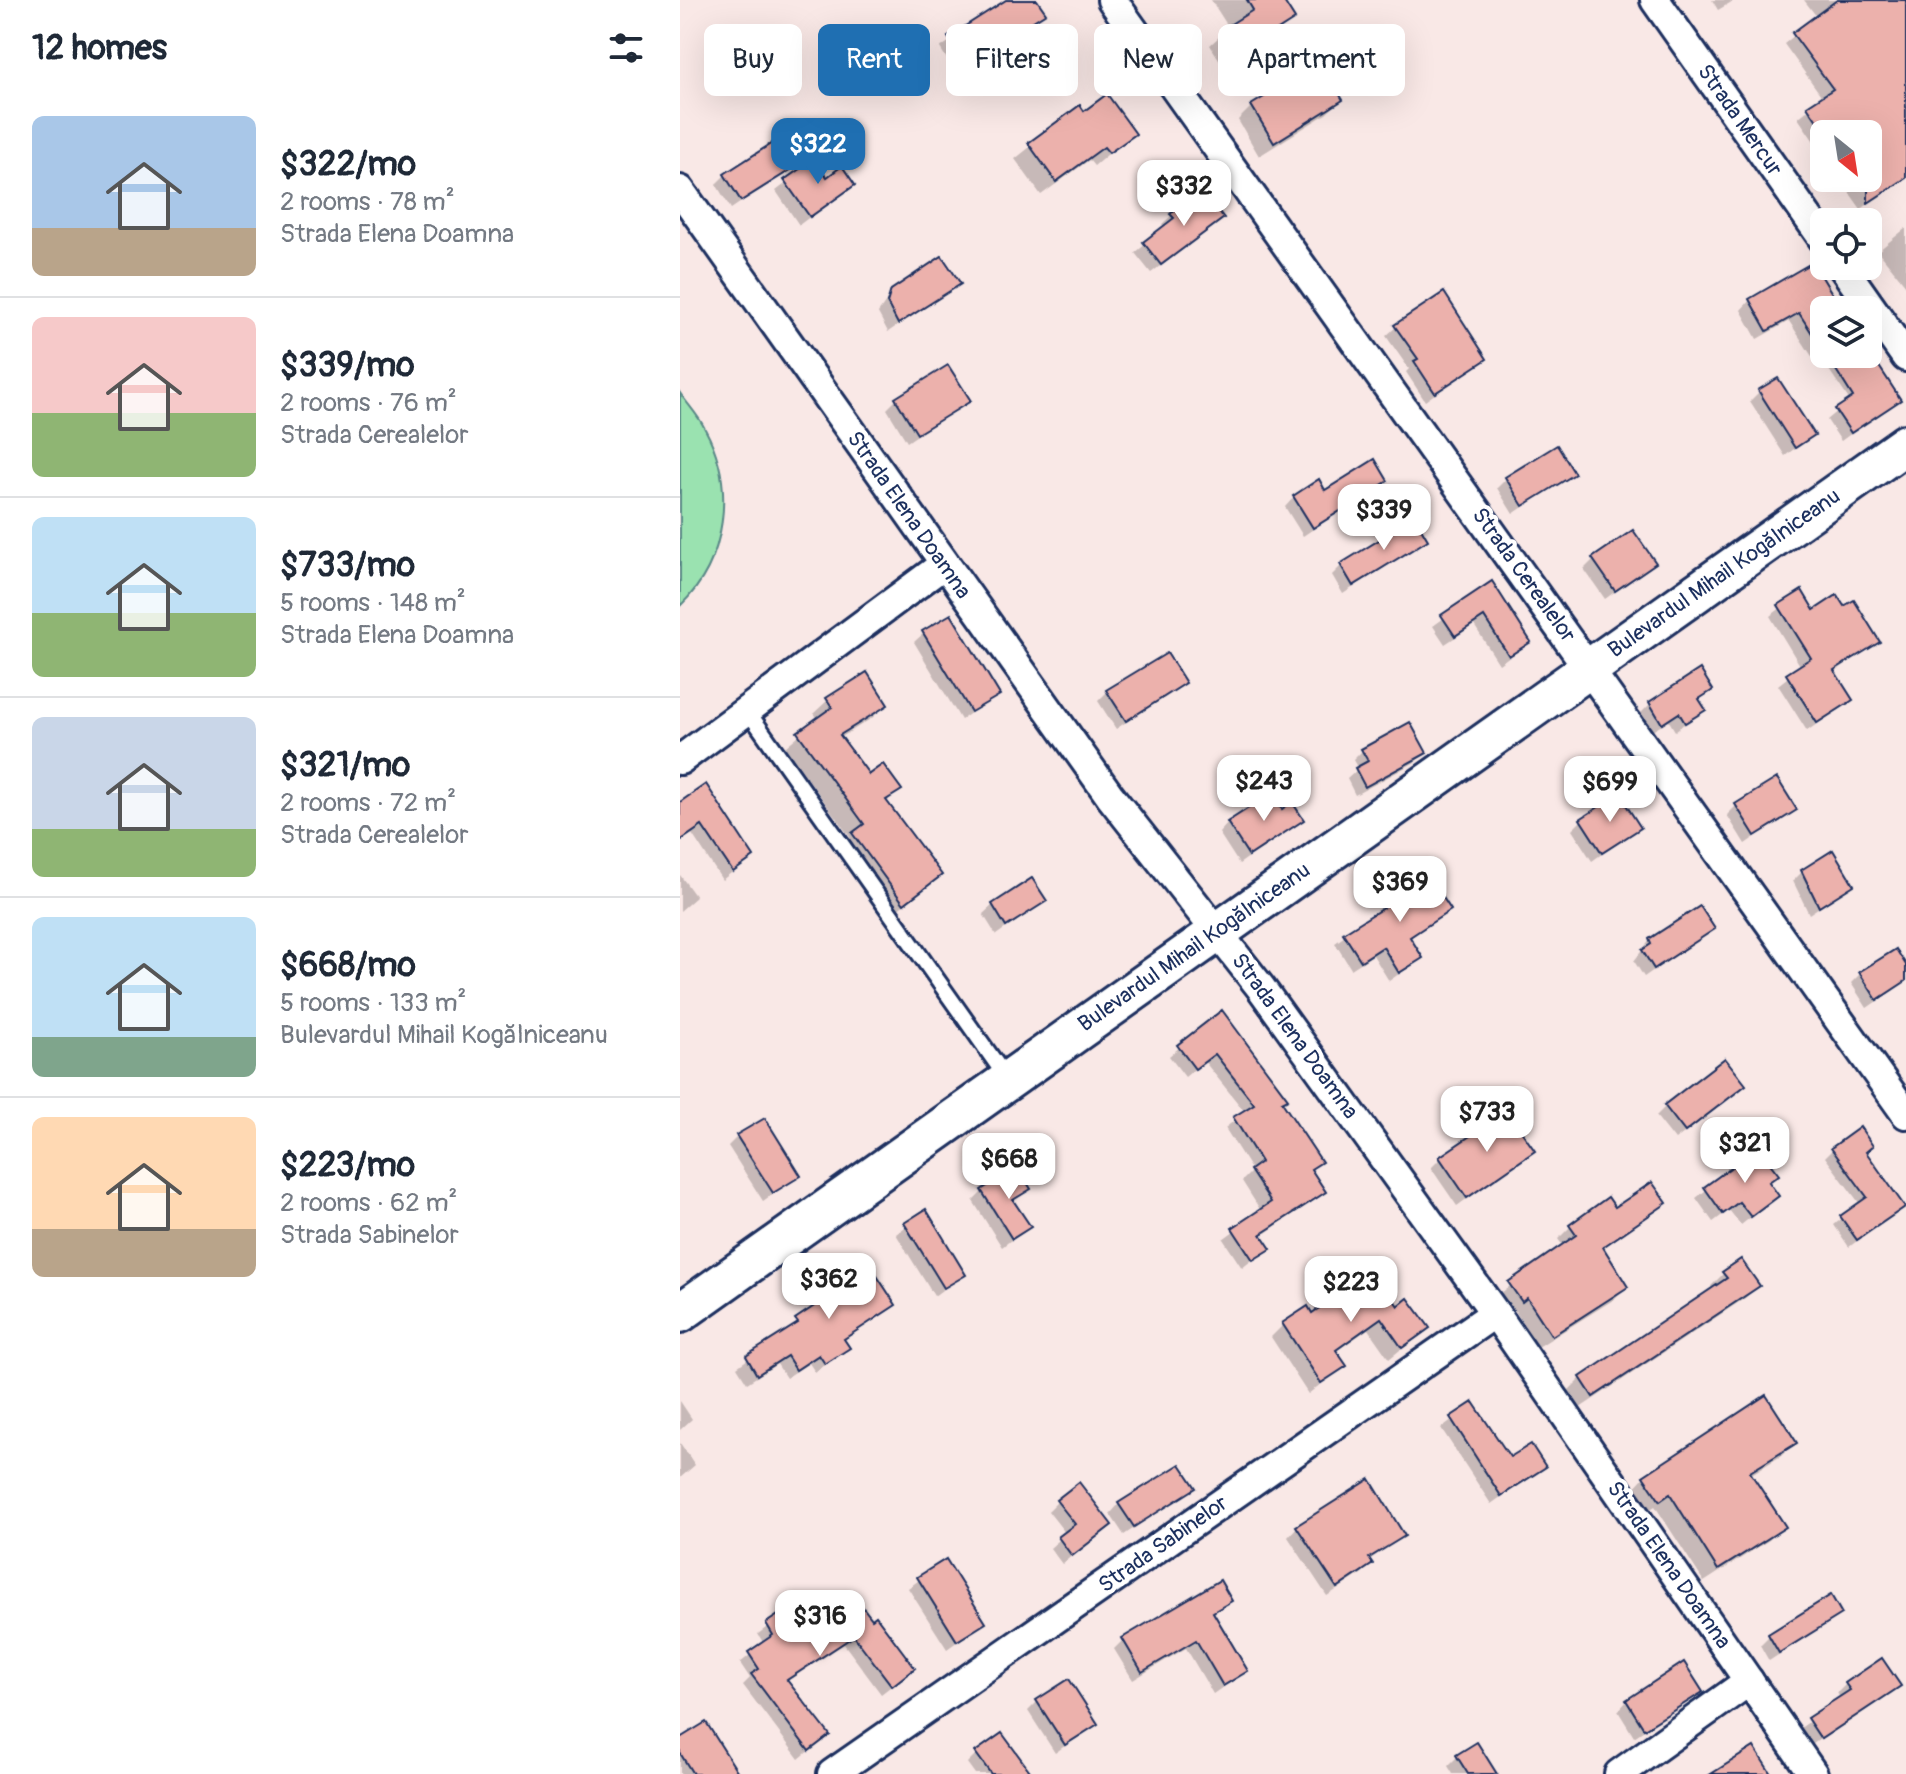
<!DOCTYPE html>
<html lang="en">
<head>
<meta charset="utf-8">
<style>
	body { margin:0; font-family:Pangolin,sans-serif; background:#f2f2f3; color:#1f2937; height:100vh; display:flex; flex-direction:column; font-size:30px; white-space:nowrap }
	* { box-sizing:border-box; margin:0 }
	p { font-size:26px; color:#747a83 }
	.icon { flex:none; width:44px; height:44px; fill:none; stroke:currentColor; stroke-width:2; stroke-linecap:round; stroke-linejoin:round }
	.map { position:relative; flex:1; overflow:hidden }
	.details { display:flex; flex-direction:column; background:#fff; width:680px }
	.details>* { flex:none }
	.hud { position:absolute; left:24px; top:24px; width:760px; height:72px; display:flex; gap:16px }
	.needle { width:52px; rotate:150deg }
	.controls { position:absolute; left:1130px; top:120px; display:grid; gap:16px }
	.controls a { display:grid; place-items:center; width:72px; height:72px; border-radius:12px; background:#fff; box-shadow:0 8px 32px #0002; font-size:40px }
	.price { position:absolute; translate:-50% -68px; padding:0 18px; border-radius:16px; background:#fff; color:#222; font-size:26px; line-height:52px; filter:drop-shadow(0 2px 4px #0008) }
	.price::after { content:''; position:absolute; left:50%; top:48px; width:24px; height:18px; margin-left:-12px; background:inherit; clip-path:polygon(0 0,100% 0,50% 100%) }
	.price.current { background:#1f6fb2; color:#fff }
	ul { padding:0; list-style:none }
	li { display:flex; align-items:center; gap:24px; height:200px; padding:0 32px }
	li+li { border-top:2px solid #e0e1e3 }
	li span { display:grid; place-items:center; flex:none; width:224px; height:160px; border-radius:12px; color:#555 }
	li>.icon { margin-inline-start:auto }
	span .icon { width:96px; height:96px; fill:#fffc; stroke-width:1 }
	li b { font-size:34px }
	h2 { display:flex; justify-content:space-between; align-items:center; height:96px; padding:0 32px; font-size:34px }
	.chip { padding:0 28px; border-radius:12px; background:#fff; box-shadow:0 8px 32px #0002; font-size:28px; line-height:72px }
	.chip.current { background:#1f6fb2; color:#fff }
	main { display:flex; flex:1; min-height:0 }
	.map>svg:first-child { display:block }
	.green { fill:#9ae2b0; stroke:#5a8887; stroke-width:2 }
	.shadow { fill:#0003 }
	.building { fill:#ecb1ac; stroke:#1b2f5e; stroke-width:2 }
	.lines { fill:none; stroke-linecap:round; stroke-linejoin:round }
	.service-casing { stroke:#1b2f5e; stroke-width:20 }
	.minor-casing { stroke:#1b2f5e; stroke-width:34 }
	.secondary-casing { stroke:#1b2f5e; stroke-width:44 }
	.service { stroke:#fff; stroke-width:14 }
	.minor { stroke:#fff; stroke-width:28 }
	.secondary { stroke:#fff; stroke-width:38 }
	.labels { text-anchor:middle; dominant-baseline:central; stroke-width:8; stroke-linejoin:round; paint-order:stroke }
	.street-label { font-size:22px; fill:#1b2f5e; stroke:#fff }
</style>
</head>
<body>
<main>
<section class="details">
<h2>12 homes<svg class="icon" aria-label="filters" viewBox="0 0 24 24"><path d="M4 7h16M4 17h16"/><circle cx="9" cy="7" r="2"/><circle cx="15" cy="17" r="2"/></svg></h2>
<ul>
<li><span style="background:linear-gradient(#a9c7e8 70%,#b9a48a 0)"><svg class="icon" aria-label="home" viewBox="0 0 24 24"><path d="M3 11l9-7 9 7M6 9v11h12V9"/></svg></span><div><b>$322/mo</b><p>2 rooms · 78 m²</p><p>Strada Elena Doamna</p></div></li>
<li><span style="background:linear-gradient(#f6c9c9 60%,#8fb573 0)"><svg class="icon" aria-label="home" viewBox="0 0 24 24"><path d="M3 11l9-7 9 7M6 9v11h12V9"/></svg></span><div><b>$339/mo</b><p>2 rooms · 76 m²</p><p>Strada Cerealelor</p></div></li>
<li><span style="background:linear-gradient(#bfe0f5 60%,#8fb573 0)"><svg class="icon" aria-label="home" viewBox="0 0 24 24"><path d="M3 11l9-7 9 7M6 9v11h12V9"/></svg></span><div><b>$733/mo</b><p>5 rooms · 148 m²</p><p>Strada Elena Doamna</p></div></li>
<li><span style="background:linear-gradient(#c9d6e8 70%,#8fb573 0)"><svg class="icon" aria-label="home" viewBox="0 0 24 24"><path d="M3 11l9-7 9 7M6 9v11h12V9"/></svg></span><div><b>$321/mo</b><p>2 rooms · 72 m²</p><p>Strada Cerealelor</p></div></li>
<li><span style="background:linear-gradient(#bfe0f5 75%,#7fa58c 0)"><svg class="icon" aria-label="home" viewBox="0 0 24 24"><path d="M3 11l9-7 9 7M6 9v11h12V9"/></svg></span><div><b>$668/mo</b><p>5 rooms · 133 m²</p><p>Bulevardul Mihail Kogălniceanu</p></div></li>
<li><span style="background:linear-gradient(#ffd9b3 70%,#b9a48a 0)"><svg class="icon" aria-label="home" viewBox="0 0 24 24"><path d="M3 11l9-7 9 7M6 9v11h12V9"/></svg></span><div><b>$223/mo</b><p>2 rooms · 62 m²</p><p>Strada Sabinelor</p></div></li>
</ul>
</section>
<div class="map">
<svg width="1226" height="1774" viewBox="0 0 1226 1774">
	<rect width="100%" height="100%" fill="#f9e8e6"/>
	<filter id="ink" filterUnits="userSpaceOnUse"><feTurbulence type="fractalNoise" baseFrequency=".0125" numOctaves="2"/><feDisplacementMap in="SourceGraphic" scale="16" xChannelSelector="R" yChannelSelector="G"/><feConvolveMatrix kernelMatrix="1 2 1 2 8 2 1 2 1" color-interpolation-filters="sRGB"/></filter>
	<g filter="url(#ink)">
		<path class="green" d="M0,393c8,12 19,23 25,36 31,57 22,132 -25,177z"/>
		<g class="shadow">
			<path d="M330,0h25l8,13 -88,59 -15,-24z"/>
			<path d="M531,0h70l11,18 -14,15 -54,34 -14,-22 19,-17z"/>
			<path d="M1032,0h23l-17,10z"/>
			<path d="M1124,0h101l1,179 -45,30 -22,-31h29v-44h-44v22l-26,-38 25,-20 -39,-54 33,-27z"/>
			<path d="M630,81l31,19 -15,14 -67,42 -21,-36 14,-14z"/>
			<path d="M399,108l5,6 49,19 -39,33 -5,-6 -48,35 -26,-36z"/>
			<path d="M134,162l12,17 26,6 -53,40 -23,-34z"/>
			<path d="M114,166l-63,43 -15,-25 9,-9z"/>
			<path d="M492,215l50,3 -71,55 -16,-20 30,-25 -3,-4z"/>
			<path d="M1226,228v58l-28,-35z"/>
			<path d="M278,284l-70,48 -10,-19 15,-21z"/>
			<path d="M1070,300l91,10h-17v44l44,-2 30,47 -57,42 -14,-21 23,-19 -27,-40 -6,3 -28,-43 -32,18 -16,-29z"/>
			<path d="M716,327l89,31 -60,43 -19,-29 3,-3 -23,-33z"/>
			<path d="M1079,392l53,43 -27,21 -35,-55z"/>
			<path d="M216,400l72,1 -61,41 -20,-33z"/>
			<path d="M892,474l-59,40 -16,-26 9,-9z"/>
			<path d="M706,480l-83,56 -18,-29 9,-10z"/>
			<path d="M746,539l-83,55 -11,-19 9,-9z"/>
			<path d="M914,559l60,4 -49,36 -21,-30z"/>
			<path d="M812,584l37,58 -30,22 -25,-39 -29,19 -12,-18z"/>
			<path d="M1121,593l12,19 64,30 -44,31 18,27 -44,31 -29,-46 23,-18 -31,-51z"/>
			<path d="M244,633l73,61 -36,26 -47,-78z"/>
			<path d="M503,683l-67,46 -18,-28 10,-10z"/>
			<path d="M1031,690l-13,11 5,8 -28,22 -6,-10 -17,10 -11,-18 9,-9z"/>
			<path d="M148,700l58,5 -14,13 -32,20 28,39 31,12 -13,14 54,72 -50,41 -50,-68 10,-11 -65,-90 33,-28 -4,-6z"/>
			<path d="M683,750l62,3 -10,9 -60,33 -8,-16 11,-10 -5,-9z"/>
			<path d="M0,804l72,53 -30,23 -30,-46 -12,8z"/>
			<path d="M1057,805l57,5 -49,34 -18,-29z"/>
			<path d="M602,811l19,9 -62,44 -20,-31 9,-10z"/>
			<path d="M901,821l57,7 -46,33 -20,-31z"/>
			<path d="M1122,872l50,13 -43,29 -16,-33z"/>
			<path d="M0,875l16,22 -16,14z"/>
			<path d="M720,893l49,17 -40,29 12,19 -32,23 -16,-26 -22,14 -16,-26 57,-39z"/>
			<path d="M364,901l-48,34 -13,-21 10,-9z"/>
			<path d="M1032,929l-68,48 -10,-16 16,-21z"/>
			<path d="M1226,968v13l-39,27 -16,-25 10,-10z"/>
			<path d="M541,1013l64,86 -4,4 38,59 -9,9 14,21 -64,45 8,11 -26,20 -19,-29 38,-28 -19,-30 10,-10 -27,-43 20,-16 -41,-51 -19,16 -16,-21z"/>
			<path d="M1054,1094l-59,46 -19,-24 10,-10z"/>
			<path d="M58,1136l60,40 -35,25 -35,-55z"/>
			<path d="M1153,1149l31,4 38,54 -53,40 -15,-22 26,-21 -35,-47z"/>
			<path d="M1078,1150l18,25 -9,9 10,12 -36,29 -12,-15 -16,12 -17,-24z"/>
			<path d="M852,1151l-75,55 -26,-38 9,-9z"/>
			<path d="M348,1188l-16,14 16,25 -26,20 -29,-46 9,-9z"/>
			<path d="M984,1202l-62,47 24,38 -13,13 -75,47 -24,-38 -5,4 -12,-17 66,-50 -5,-7 13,-13 44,-17z"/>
			<path d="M245,1212l39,62 -30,22 -38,-62z"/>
			<path d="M162,1268l51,37 -50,36 4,6 -32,25 -6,-9 -23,15 -9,-14 -30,19 -10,-16 104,-76 -8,-13z"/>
			<path d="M1044,1273l34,13 -13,12 -165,110 -12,-17 13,-13 132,-88 -2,-4z"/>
			<path d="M718,1309l29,19 -38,31 -21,-30 -33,23 9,14 -36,28 -37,-57 13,-13 28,-8z"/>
			<path d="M0,1401l12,18 -12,11z"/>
			<path d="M792,1405l37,55 34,7 -52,37 -50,-76z"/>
			<path d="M0,1443l15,22 -15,13z"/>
			<path d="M1114,1443l-13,13 -31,19 33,51 -14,14 -65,42 -49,-76 -10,7 -14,-22 13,-14z"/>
			<path d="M513,1488l-69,47 -14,-21 9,-10z"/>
			<path d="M377,1502l52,23 -47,39 -12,-16 16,-14 -18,-23z"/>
			<path d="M617,1527l106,9 -35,25 3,3 -10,10 -34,22 -39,-59z"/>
			<path d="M265,1562l38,61 -36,26 -39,-61z"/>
			<path d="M172,1596l51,81 -22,17 -37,-50 -58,38 42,53 -29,24 -56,-74 7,-7 -10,-15 24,-19 -6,-10 33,-25 14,22z"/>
			<path d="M550,1601l-18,14 34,56 -33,23 -27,-46 -53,32 -19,-31 9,-9z"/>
			<path d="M1160,1614l-71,47 -9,-16 9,-9z"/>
			<path d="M1166,1684l52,2 -88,60 -11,-17 42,-30 -4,-6z"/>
			<path d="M1021,1691l-67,46 -16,-26 9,-10z"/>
			<path d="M357,1702l58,22 -40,29 -27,-42z"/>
			<path d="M0,1741l56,33h-56z"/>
			<path d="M296,1754l54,20h-55l-8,-11z"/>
			<path d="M778,1756l37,18h-42l-5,-8z"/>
		</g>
		<g class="building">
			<path d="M326,0h31l9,13 -81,51 -17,-27z"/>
			<path d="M567,0h36l12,19 -56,36 -16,-26 30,-19z"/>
			<path d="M1157,0h69v178l-38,25v-69h-42l-19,-28 26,-17 -41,-56z"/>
			<path d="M645,70l18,30 -69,43 -23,-38 55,-34 5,7z"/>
			<path d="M427,94l29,40 -27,19 -5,-6 -48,35 -28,-39 52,-38 4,6z"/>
			<path d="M100,138l17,28 -56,35 -17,-27z"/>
			<path d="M134,159l13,18 15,-11 13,19 -45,32 -26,-37z"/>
			<path d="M524,193l20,25 -63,47 -18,-23 31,-24 -4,-4 23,-19 3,4z"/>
			<path d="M262,256l19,28 -63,40 -11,-21 4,-13z"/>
			<path d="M1133,262l29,48h-18v42l-25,-39 -32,18 -18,-32z"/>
			<path d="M764,292l43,67 -52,34 -21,-32 4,-2 -24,-34z"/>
			<path d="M1146,354h45l30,46 -50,33 -16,-24 18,-12z"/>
			<path d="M268,365l23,36 -54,33 -22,-36z"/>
			<path d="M1098,378l37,57 -20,13 -37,-58z"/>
			<path d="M877,445l18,29 -52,32 -18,-29z"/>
			<path d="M695,459l13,22 -75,47 -20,-32 26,-17 6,11z"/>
			<path d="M735,518l13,22 -75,46 -13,-22z"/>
			<path d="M953,530l23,33 -41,28 -23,-33z"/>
			<path d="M812,581l39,61 -22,14 -25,-39 -29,19 -14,-21z"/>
			<path d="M1122,590l12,20 23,-15 7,11 10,-6 26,42 -46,28 19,30 -36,23 -31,-49 25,-16 -33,-53z"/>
			<path d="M271,614l49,81 -29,17 -49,-81z"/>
			<path d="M487,653l19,30 -60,38 -20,-31z"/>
			<path d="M1020,669l13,21 -14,9 7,11 -21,13 -6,-10 -17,11 -13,-22z"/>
			<path d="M187,672l21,33 -48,30 29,39 14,-10 19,26 -16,10 56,75 -38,29 -52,-71 12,-9 -67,-92 35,-25 -6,-9z"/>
			<path d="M730,722l17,31 -62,34 -10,-19 13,-7 -7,-12z"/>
			<path d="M1097,778l20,32 -42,26 -20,-32z"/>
			<path d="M26,784l48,73 -21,15 -31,-46 -22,15v-39z"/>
			<path d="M592,793l10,16 10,-7 12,18 -55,36 -22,-34z"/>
			<path d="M939,794l22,34 -39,25 -22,-34z"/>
			<path d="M1153,850l21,35 -35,22 -18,-37z"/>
			<path d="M747,873l24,37 -41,27 13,21 -24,15 -16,-26 -22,14 -18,-28 59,-37 -3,-5z"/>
			<path d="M352,878l15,23 -41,26 -14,-23z"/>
			<path d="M1020,906l15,23 -61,40 -12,-19 9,-6 -2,-5z"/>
			<path d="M1216,949l10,16v16l-29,19 -18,-28z"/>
			<path d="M542,1010l66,89 -6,3 40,60 -11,7 15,23 -65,42 10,15 -18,11 -21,-32 39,-26 -21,-32 11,-8 -28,-45 21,-13 -39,-50 -20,15 -18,-24z"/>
			<path d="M1045,1058l21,27 -61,47 -21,-27z"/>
			<path d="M827,1111l28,40 -68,47 -28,-41z"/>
			<path d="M85,1118l36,58 -28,17 -37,-58z"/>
			<path d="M1180,1127l13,19 -7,6 39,55 -48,33 -17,-24 27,-19 -36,-49z"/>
			<path d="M1078,1148l21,27 -10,7 10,14 -28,21 -12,-15 -16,12 -19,-27z"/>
			<path d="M337,1167l14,22 -18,11 18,27 -19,12 -31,-49z"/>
			<path d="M972,1182l15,21 -64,44 25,40 -76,49 -25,-38 -5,4 -14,-20 68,-47 -7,-10 39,-28 7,10z"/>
			<path d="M246,1209l40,66 -22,13 -40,-65z"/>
			<path d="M182,1253l34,52 -52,34 6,9 -25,16 -6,-9 -23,15 -9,-14 -30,19 -11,-19 52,-33 -3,-4 55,-37 -9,-15z"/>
			<path d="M1061,1259l19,27 -167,111 -13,-20 147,-99 -5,-6z"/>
			<path d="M693,1270l25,36 10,-8 22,30 -28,20 -21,-30 -45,32 11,16 -26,17 -39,-60 26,-17 4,7z"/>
			<path d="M1086,1395l31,48 -47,29 36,55 -68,43 -48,-76 -10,7 -17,-25z"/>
			<path d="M793,1402l37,55 21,-13 15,23 -45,29 -51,-79z"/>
			<path d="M500,1464l16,24 -62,39 -16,-24z"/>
			<path d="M690,1479l35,57 -36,22 4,6 -36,24 -41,-62z"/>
			<path d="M399,1482l33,43 -40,31 -14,-19 17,-13 -19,-24z"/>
			<path d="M266,1559l40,64 -29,18 -40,-64z"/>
			<path d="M540,1580l12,21 -19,11 35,59 -25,15 -27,-46 -54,32 -20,-34z"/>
			<path d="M172,1593l20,26 4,-3 39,52 -23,18 -38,-50 -67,44 43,55 -21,16 -58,-77 8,-5 -11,-17 25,-17 -7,-12 26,-17 14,22z"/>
			<path d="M1151,1595l11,19 -63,39 -11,-19z"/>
			<path d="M1202,1658l19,28 -80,53 -14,-21 43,-28 -5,-7z"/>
			<path d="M1004,1662l19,30 -59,37 -18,-29z"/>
			<path d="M389,1679l29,45 -33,21 -29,-45z"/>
			<path d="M26,1722l33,52h-46l-13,-21v-15z"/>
			<path d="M322,1733l30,41h-41l-16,-22z"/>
			<path d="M797,1742l20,32h-29l-12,-19z"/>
			<path d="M1074,1747l17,27h-60z"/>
		</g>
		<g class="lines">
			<defs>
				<path id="service" d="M67,710l261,370"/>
				<g id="minor">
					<path d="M432,0l794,1114"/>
					<path d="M975,0l169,240"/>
					<path d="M0,190l430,606 151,192 234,325 318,461"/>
					<path d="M1162,266l64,91"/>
					<path d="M0,760l263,-195"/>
					<path d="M152,1774l663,-461"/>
					<path d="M939,1774l130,-93"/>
				</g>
				<path id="secondary" d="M0,1313l1226,-869"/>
			</defs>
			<use href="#service" class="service-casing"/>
			<use href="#minor" class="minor-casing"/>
			<use href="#secondary" class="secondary-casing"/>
			<use href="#service" class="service"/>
			<use href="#minor" class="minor"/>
			<use href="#secondary" class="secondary"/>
		</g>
	</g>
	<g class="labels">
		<g class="street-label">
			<text transform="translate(1060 120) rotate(55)">Strada Mercur</text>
			<text transform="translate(229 515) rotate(55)">Strada Elena Doamna</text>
			<text transform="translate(1044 573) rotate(-35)">Bulevardul Mihail Kogălniceanu</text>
			<text transform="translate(844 575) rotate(54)">Strada Cerealelor</text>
			<text transform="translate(514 947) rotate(-35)">Bulevardul Mihail Kogălniceanu</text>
			<text transform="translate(615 1036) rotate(54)">Strada Elena Doamna</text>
			<text transform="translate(483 1544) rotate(-35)">Strada Sabinelor</text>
			<text transform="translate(989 1565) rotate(55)">Strada Elena Doamna</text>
		</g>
	</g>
</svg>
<div class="controls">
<a><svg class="needle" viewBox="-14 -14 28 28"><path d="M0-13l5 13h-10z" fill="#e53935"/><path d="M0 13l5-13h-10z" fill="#747a83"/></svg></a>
<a><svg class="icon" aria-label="locate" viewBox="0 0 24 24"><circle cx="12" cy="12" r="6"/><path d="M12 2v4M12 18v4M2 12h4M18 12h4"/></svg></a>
<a><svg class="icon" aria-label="layers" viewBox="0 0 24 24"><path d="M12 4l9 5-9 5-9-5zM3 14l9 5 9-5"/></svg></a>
</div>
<b class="price current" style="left:138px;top:186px">$322</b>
<b class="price" style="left:504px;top:228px">$332</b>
<b class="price" style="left:704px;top:552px">$339</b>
<b class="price" style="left:584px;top:823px">$243</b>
<b class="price" style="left:930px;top:824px">$699</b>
<b class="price" style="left:720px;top:924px">$369</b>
<b class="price" style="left:807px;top:1154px">$733</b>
<b class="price" style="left:1065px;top:1185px">$321</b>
<b class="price" style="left:329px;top:1201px">$668</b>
<b class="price" style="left:149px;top:1321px">$362</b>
<b class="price" style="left:671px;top:1324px">$223</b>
<b class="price" style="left:140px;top:1658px">$316</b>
<div class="hud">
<a class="chip">Buy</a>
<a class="chip current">Rent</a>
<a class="chip">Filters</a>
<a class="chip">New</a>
<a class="chip">Apartment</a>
</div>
</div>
</main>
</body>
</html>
